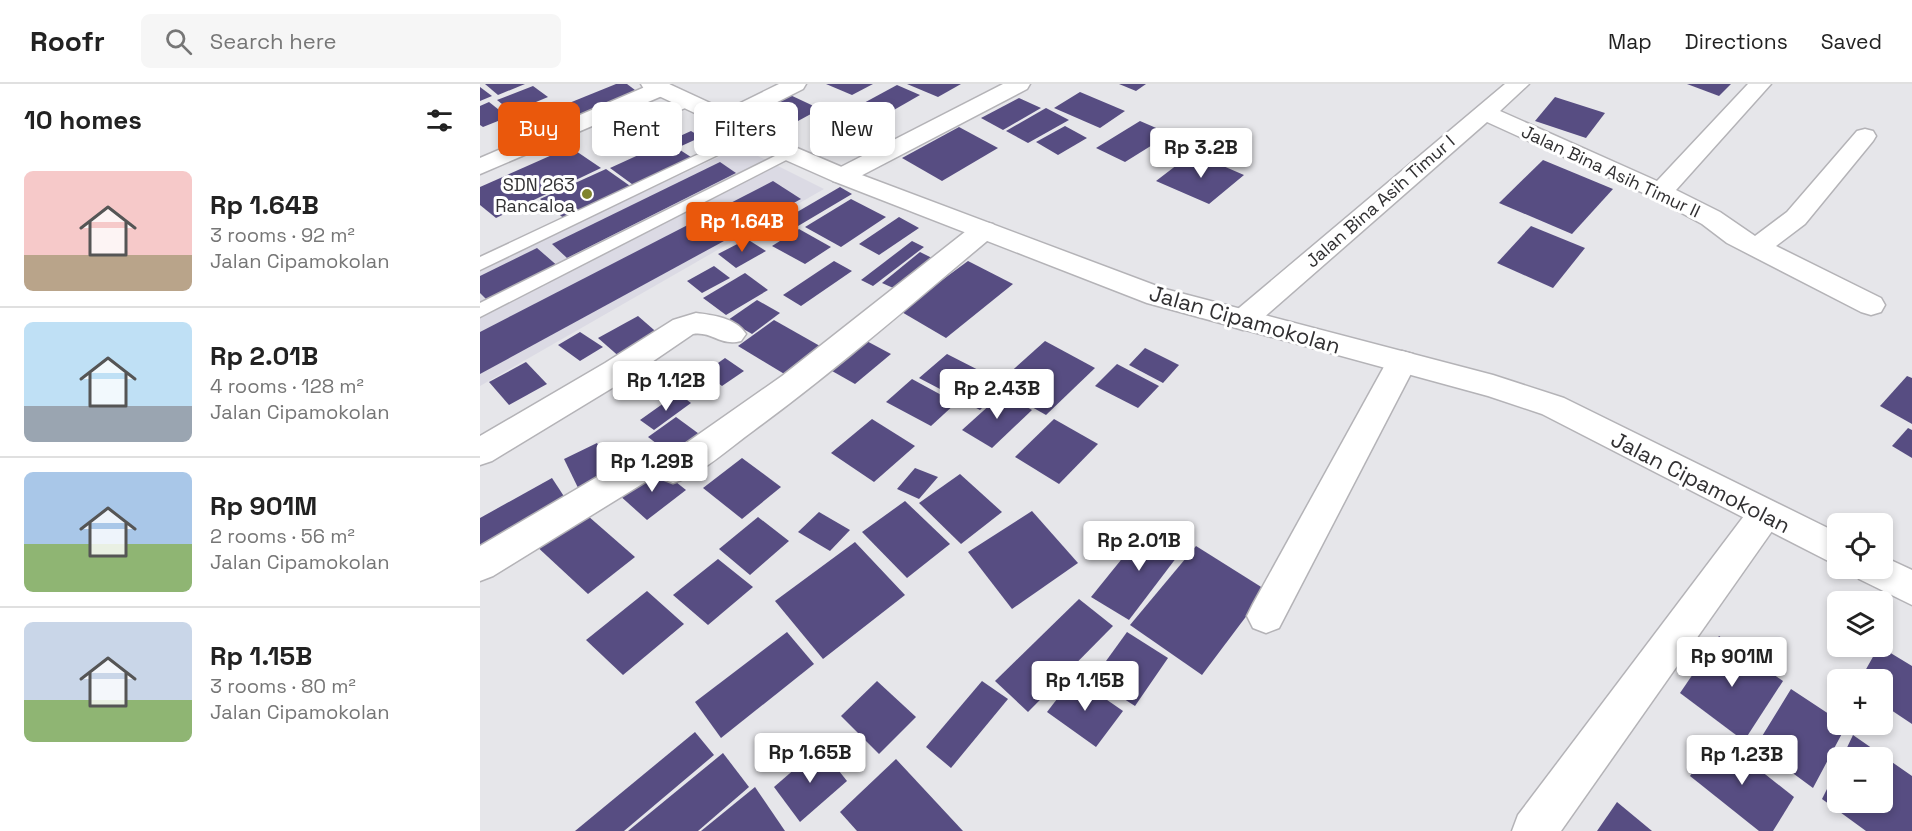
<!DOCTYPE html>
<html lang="en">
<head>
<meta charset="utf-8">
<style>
	body { margin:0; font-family:"Space Grotesk",sans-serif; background:#f6f6f6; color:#222; height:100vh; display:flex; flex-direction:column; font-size:22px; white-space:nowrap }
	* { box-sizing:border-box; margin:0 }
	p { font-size:20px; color:#767676 }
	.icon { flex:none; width:33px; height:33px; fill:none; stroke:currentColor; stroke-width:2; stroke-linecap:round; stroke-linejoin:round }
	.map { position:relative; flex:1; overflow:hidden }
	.details { display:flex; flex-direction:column; background:#fff; width:480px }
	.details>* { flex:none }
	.guide { position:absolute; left:18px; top:18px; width:570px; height:54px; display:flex; gap:12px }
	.tools { position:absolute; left:1347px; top:429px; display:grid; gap:12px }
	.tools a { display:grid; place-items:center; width:66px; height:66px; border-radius:9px; background:#fff; box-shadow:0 3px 9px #0003; font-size:30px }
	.price { position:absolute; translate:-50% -51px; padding:0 14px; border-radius:6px; background:#fff; color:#222; font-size:20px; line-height:39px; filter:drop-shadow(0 2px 3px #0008) }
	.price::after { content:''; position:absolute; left:50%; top:36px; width:18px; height:14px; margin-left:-9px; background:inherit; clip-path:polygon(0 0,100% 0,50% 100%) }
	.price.active { background:#ea580c; color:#fff }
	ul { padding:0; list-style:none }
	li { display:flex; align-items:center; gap:18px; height:150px; padding:0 24px }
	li+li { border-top:2px solid #e0e0e0 }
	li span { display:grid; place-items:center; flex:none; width:168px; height:120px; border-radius:9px; color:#555 }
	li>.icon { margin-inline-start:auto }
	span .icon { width:72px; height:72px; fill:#fffc; stroke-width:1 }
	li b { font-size:26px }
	h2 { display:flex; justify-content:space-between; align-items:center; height:72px; padding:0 24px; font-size:26px }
	.tag { padding:0 21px; border-radius:9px; background:#fff; box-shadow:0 3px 9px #0003; font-size:21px; line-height:54px }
	.tag.active { background:#ea580c; color:#fff }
	header { display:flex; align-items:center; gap:36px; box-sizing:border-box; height:84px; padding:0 30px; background:#fff; border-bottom:2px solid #e0e0e0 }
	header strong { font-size:28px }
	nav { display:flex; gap:33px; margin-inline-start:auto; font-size:21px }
	.search { width:420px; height:54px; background:#f6f6f6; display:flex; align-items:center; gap:15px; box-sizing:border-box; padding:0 21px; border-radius:9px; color:#767676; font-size:22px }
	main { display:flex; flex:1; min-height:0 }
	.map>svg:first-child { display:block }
	.built { fill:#dbdae4 }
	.building { fill:#574d82 }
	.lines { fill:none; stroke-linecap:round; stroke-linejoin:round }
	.service-casing { stroke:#b4b3b7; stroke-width:3 }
	.minor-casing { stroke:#b4b3b7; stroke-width:3 }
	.tertiary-casing { stroke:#b4b3b7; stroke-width:3 }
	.service { fill:#fff; fill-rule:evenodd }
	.minor { fill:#fff; fill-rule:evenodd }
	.tertiary { fill:#fff; fill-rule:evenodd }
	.poi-dot { fill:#80842f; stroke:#fff; stroke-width:2 }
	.labels { text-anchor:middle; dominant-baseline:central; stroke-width:6; stroke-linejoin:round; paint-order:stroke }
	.far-street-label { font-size:18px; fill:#313032; stroke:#fff }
	.far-poi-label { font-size:18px; fill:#313032; stroke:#fff; text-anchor:end }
	.street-label { font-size:22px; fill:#313032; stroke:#fff }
</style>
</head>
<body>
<header>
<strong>Roofr</strong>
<div class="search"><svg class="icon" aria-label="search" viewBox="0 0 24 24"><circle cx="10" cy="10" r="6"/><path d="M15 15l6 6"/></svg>Search here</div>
<nav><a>Map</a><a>Directions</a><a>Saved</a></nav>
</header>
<main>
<section class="details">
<h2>10 homes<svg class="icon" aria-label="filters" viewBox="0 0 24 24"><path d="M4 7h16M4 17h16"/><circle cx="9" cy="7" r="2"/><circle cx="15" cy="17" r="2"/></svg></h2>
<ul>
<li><span style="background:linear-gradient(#f6c9c9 70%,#b9a48a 0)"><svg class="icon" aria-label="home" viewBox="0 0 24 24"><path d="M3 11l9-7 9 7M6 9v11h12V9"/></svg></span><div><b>Rp 1.64B</b><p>3 rooms · 92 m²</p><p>Jalan Cipamokolan</p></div></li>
<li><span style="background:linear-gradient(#bfe0f5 70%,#9aa5b1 0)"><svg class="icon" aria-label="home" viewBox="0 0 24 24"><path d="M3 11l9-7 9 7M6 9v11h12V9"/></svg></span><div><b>Rp 2.01B</b><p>4 rooms · 128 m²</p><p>Jalan Cipamokolan</p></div></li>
<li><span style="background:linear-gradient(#a9c7e8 60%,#8fb573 0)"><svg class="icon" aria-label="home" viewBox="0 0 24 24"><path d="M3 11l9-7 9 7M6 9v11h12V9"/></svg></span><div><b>Rp 901M</b><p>2 rooms · 56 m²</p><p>Jalan Cipamokolan</p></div></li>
<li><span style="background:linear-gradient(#c9d6e8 65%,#8fb573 0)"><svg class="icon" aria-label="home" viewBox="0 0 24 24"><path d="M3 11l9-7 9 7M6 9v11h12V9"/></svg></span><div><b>Rp 1.15B</b><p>3 rooms · 80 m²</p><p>Jalan Cipamokolan</p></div></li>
</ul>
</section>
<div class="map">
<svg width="1432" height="747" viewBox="0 0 1432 747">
	<rect width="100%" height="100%" fill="#e6e6ea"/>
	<path class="built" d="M260,63l84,42 -344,197v-117z"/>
	<g class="building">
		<path d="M5,0h40l-27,11z"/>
		<path d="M136,0h11l12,9 -85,35 -17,-12z"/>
		<path d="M346,0h47l-21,11z"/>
		<path d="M427,0h54l-23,13z"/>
		<path d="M639,0h27l-10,7z"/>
		<path d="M1207,0h44l-12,12z"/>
		<path d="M417,1l23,10 -82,47 -24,-12z"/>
		<path d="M53,2l15,11 -36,15 -15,-12z"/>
		<path d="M0,3l12,9 -12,5z"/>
		<path d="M600,8l45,19 -25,17 -46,-20z"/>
		<path d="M308,10l32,15 -22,12 -32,-15z"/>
		<path d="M1075,13l50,16 -19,25 -51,-17z"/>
		<path d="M539,14l22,10 -38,22 -22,-12z"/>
		<path d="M9,18l19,15 -25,10 -3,-2v-19z"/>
		<path d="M566,24l23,12 -41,23 -22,-12z"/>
		<path d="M660,37l30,13 -45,28 -29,-14z"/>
		<path d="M585,42l22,12 -29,17 -22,-13z"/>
		<path d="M479,43l39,21 -56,33 -40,-23z"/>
		<path d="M138,45l25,17 -23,10 -24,-17z"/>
		<path d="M211,47l10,6 -24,11 17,11 -58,28 -26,-19z"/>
		<path d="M90,63l31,21 -105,50 -16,-13v-18z"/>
		<path d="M706,74l15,6 6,-5 37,16 -35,29 -53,-23z"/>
		<path d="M1063,76l70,29 -41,45 -73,-31z"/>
		<path d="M240,78l16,11 -169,85 -15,-14z"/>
		<path d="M126,85l27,19 -67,32 -26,-21z"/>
		<path d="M293,97l28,18 -321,175v-42z"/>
		<path d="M360,103l12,7 -59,35 -13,-7z"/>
		<path d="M371,115l35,18 -45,30 -36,-20z"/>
		<path d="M419,133l20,11 -40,27 -20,-11z"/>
		<path d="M1051,142l54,22 -32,40 -56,-25z"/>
		<path d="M319,145l32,18 -26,17 -33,-18z"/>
		<path d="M267,155l19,12 -30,17 -18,-14z"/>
		<path d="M432,157l12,6 -51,39 -12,-6z"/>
		<path d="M57,164l23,20 -69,36 -11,-11v-17z"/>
		<path d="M440,168l18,9 -38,30 -18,-8z"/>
		<path d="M354,177l18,10 -51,35 -18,-11z"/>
		<path d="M488,177l45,23 -67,54 -46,-27z"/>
		<path d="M234,182l16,12 -28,15 -15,-12z"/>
		<path d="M265,189l23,17 -42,25 -23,-17z"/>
		<path d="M277,216l23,13 -28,21 -24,-14z"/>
		<path d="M158,232l23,20 -39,23 -24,-21z"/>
		<path d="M294,236l53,30 -36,28 -53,-32z"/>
		<path d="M100,248l23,15 -23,14 -22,-16z"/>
		<path d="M381,254l30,16 -36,30 -30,-17z"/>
		<path d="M565,257l50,27 -49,47 -51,-29z"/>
		<path d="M665,264l34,17 -16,18 -34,-18z"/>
		<path d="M467,270l47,24 -7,6 13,6 -20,20 -61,-32z"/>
		<path d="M245,274l19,13 -22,15 -18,-13z"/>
		<path d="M46,278l21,22 -38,21 -20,-23z"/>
		<path d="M637,280l42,22 -21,22 -43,-22z"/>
		<path d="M1427,292l5,2v46l-32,-18z"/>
		<path d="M432,295l44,24 -25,23 -45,-24z"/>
		<path d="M198,309l13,10 -37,27 -14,-10z"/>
		<path d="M523,309l29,17 -40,38 -30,-18z"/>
		<path d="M196,333l30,22 -28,21 -30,-23z"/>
		<path d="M392,335l43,27 -41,36 -43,-29z"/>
		<path d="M574,335l44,25 -39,40 -44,-27z"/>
		<path d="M1428,344l4,2v28l-20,-12z"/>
		<path d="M117,359l19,34 -34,19 -18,-37z"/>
		<path d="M262,374l39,29 -39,32 -39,-31z"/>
		<path d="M176,382l30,24 -39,30 -29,-26z"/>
		<path d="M435,384l23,9 -19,22 -22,-10z"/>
		<path d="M480,390l42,38 -41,32 -42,-41z"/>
		<path d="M72,394l17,26 -89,51v-37z"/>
		<path d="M425,417l45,43 -43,34 -45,-46z"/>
		<path d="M100,425l55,48 -47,37 -55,-51z"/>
		<path d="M552,427l46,52 -66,46 -44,-57z"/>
		<path d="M339,428l31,18 -20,21 -32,-19z"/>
		<path d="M278,433l31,24 -39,34 -31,-26z"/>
		<path d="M670,440l36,21 -57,75 -38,-23z"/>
		<path d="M375,458l50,53 -82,64 -48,-58z"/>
		<path d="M716,462l70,44 -64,85 -72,-50z"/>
		<path d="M238,475l35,28 -45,38 -35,-30z"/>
		<path d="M167,507l37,33 -61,51 -37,-35z"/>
		<path d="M599,515l34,27 -85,86 -33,-31z"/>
		<path d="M307,548l27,32 -93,74 -26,-36z"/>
		<path d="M647,548l41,26 -33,48 -42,-27z"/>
		<path d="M1239,552l64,45 -39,60 -64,-48z"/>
		<path d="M1399,562l33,20v58l-30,-20v-24h-22z"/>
		<path d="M594,593l49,34 -27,36 -49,-35z"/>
		<path d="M397,597l39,36 -37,37 -38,-38z"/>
		<path d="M502,597l26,18 -57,69 -25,-21z"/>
		<path d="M1311,605l47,31v4l8,2 -33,62 -57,-42z"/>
		<path d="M215,648l19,23 -90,76h-49z"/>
		<path d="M1373,651l59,41v55h-46l-44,-32 16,-32v35h44v-44h-40z"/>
		<path d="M1237,652l77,61 -21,34h-14l-69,-55z"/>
		<path d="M340,663l27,34 -47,41 -26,-35z"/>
		<path d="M243,669l26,34 -51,44h-70z"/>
		<path d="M416,675l67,72h-106l-17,-19z"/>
		<path d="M275,703l30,44h-84z"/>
		<path d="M1137,718l35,29h-55z"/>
	</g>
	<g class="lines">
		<defs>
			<g id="service">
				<path d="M209,13l5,1 2,3 -2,3 -58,26h-10l-2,-3 2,-3z"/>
				<path d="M272,45l5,1 2,3 -2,3 -277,134v-13z"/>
				<path d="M309,65l7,4 -2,3 -314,161v-14z"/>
			</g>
			<g id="minor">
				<path d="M172,0h17l3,4 -3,5 -189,81v-16z"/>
				<path d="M299,0h27l-3,5 -69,35 -8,2 -8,-2 -3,-5 3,-5z"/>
				<path d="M523,0h27l-3,5 -176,92 -9,2 -9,-2 -3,-5 3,-5z"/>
				<path d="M1025,0h24l-29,27 157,70 91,-97h23l-95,106 44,22 35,24 32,-24 70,-81 8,-2 8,2 3,5 -3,5 -68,83 -29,22 105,52 4,7 -4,7 -10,3 -10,-3 -134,-69 -25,-19 -50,-27 -165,-75 -234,205 -10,3 -10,-3 -4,-7 4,-7z"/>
				<path d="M504,138l9,2 4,6 -4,6c-79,66 -157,134 -240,195 -25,18 -51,43 -80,52l-18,-7 -162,100 -13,5v-35l163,-96 12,-4 17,7 110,-77 193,-152z"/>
				<path d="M216,229c17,2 40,5 50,21l-5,7c-20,6 -29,-10 -48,-7l-66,45 -135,82 -12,4v-29l125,-73 68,-43z"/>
				<path d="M922,267l11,3 4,8 -138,266 -13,5 -13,-5 -6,-12 6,-12 138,-250z"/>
				<path d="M1285,415l12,5 5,10 -5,10 -216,307h-49l6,-16 235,-311z"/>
			</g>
			<g id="tertiary">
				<path d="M161,0h28l65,30 63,34 54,23 314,118 328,86 71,23 274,135v33l-296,-152 -54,-18 -341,-93 -314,-122 -52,-23 -63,-34 -74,-35z"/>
				<path d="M1402,472l30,14v35l-53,-26 -5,-11h28z"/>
			</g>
		</defs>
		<use href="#service" class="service-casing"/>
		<use href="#minor" class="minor-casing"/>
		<use href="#tertiary" class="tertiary-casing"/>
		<use href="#service" class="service"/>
		<use href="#minor" class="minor"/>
		<use href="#tertiary" class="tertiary"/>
	</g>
	<circle class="poi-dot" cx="107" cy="110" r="6"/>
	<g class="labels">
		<g class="far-street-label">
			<text transform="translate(1131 87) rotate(25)">Jalan Bina Asih Timur II</text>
			<text transform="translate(900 117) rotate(-41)">Jalan Bina Asih Timur I</text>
		</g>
		<g class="far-poi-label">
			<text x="95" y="100">SDN 263<tspan x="95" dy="21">Rancaloa</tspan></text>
		</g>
		<g class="street-label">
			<text transform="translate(765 235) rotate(16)">Jalan Cipamokolan</text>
			<text transform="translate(1221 398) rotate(27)">Jalan Cipamokolan</text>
		</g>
	</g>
</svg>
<div class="tools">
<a><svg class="icon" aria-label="locate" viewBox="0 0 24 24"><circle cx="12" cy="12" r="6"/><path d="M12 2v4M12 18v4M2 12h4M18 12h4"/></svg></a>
<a><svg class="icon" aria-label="layers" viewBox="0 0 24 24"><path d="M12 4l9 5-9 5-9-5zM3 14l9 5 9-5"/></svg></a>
<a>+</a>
<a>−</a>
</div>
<b class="price" style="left:721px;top:95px">Rp 3.2B</b>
<b class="price active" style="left:262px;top:169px">Rp 1.64B</b>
<b class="price" style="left:186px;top:328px">Rp 1.12B</b>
<b class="price" style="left:517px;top:336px">Rp 2.43B</b>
<b class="price" style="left:172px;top:409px">Rp 1.29B</b>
<b class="price" style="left:659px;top:488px">Rp 2.01B</b>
<b class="price" style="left:1252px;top:604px">Rp 901M</b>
<b class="price" style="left:605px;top:628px">Rp 1.15B</b>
<b class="price" style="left:330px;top:700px">Rp 1.65B</b>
<b class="price" style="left:1262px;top:702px">Rp 1.23B</b>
<div class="guide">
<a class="tag active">Buy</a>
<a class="tag">Rent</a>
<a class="tag">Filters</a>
<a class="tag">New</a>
</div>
</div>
</main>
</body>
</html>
